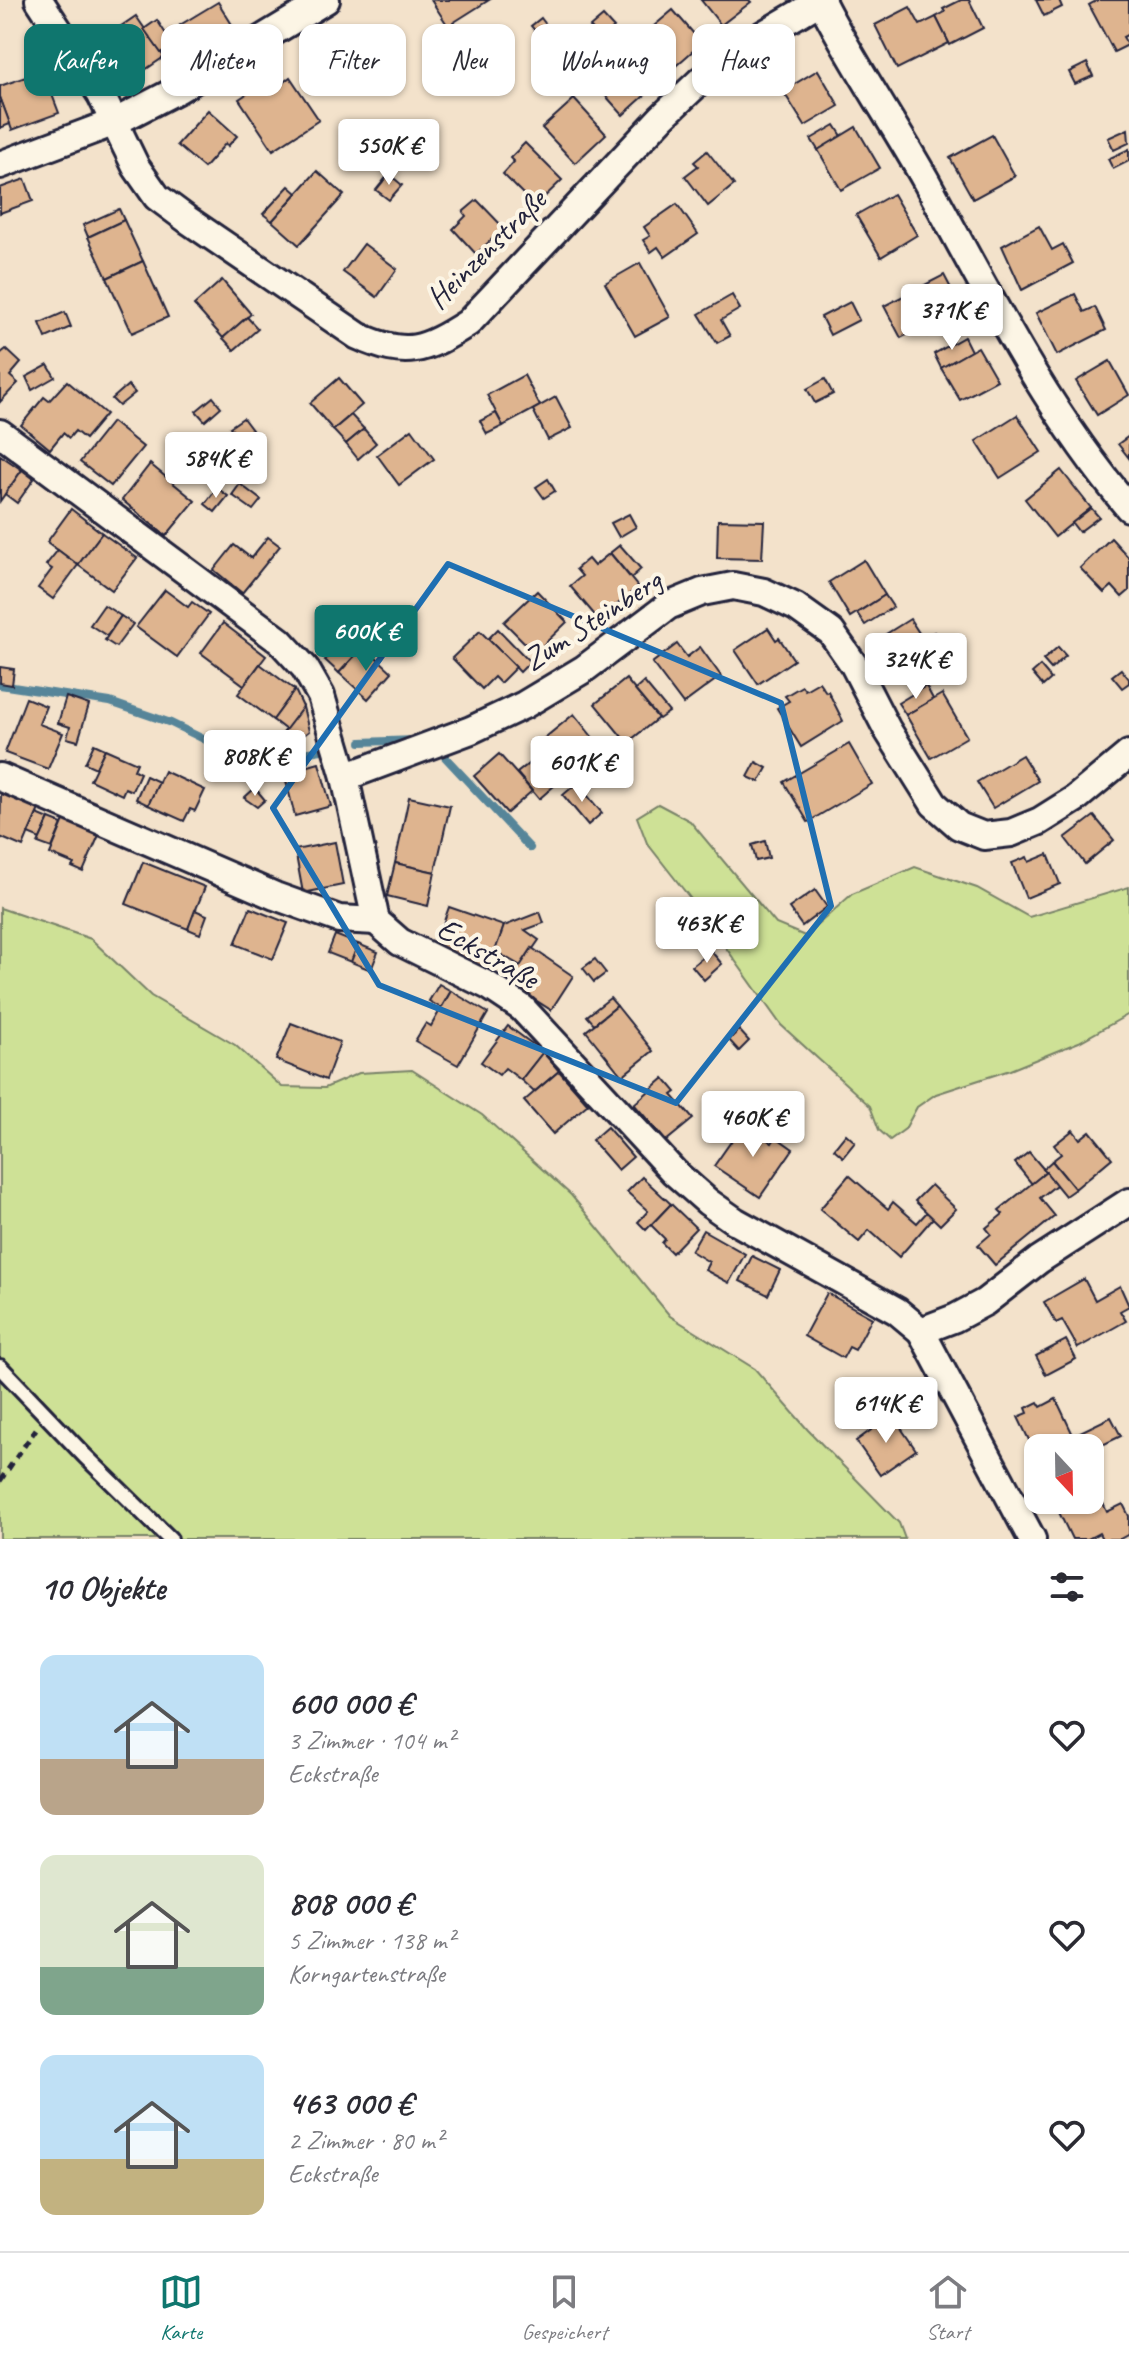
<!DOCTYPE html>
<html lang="de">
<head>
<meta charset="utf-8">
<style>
	body { margin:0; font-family:Caveat,sans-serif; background:#f7f7f7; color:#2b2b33; height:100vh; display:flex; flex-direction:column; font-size:30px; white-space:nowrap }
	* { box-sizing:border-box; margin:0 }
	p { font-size:26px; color:#7c7c81 }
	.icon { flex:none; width:44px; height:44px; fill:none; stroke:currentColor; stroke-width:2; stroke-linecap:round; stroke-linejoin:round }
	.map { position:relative; height:1539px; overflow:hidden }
	.details { display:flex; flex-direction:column; background:#fff; flex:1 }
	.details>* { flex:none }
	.top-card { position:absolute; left:24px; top:24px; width:1082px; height:72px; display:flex; gap:16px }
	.needle { width:52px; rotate:158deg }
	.controls { position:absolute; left:1024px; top:1434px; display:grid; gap:16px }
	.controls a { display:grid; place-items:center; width:80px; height:80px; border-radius:16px; background:#fff; box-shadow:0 2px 6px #0004; font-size:40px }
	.price { position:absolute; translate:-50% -68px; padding:0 18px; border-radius:8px; background:#fff; color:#222; font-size:26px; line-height:52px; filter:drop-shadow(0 2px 4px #0008) }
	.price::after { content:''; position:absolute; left:50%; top:48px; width:24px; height:18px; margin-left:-12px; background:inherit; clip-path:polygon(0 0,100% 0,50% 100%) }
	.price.on { background:#0f766e; color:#fff }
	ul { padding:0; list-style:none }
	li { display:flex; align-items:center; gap:24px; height:200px; padding:0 40px }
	li span { display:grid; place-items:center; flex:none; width:224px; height:160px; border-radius:16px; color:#555 }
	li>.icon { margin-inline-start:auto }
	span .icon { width:96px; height:96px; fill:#fffc; stroke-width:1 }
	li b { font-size:34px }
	h2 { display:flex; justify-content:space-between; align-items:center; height:96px; padding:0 40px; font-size:34px }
	.chip { padding:0 28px; border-radius:16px; background:#fff; box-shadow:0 2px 6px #0004; font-size:28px; line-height:72px }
	.chip.on { background:#0f766e; color:#fff }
	.dock { display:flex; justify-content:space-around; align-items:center; height:112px; border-top:2px solid #e1e1e2; background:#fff; font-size:22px; color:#7c7c81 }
	.dock a { display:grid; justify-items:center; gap:4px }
	.dock .on { color:#0f766e }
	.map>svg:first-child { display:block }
	.green { fill:#cee196; stroke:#788268; stroke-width:2 }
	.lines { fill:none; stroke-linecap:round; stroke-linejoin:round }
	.stream { stroke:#568599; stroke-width:8 }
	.building { fill:#deb48f; stroke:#22223b; stroke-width:2 }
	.lane-casing { stroke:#22223b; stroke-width:20 }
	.street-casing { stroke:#22223b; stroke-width:32 }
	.path { stroke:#22223b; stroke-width:5; stroke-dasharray:8 6; stroke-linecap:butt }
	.lane { stroke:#fcf5e5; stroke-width:14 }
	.street { stroke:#fcf5e5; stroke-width:26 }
	.marked { fill:none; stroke:#1f6fb2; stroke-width:6; stroke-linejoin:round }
	.labels { text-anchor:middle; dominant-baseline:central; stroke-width:8; stroke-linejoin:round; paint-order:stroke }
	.street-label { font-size:32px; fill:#22223b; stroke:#fcf5e5 }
</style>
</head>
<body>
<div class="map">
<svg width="1129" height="1539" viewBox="0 0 1129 1539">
	<rect width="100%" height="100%" fill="#f3e2cb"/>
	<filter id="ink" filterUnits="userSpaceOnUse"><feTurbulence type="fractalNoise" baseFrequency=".0125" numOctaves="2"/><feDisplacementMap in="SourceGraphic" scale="16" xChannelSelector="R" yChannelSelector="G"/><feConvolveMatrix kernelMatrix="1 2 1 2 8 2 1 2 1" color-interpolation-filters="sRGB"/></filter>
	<g filter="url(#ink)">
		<g class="green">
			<path d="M658,804l32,17 86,103 29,12 47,-42 63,-27 62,21 52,29 100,-30v127l-50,28 -69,28 -74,24 -19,13 -12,22 -15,11 -11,-10 -9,-24 -89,-81 -87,-122 -47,-60 -10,-26z"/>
			<path d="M0,908l91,31 60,57 84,49 47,42 43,1 34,-15 53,-3 70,45 89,80 99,121 85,53 53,61 91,93 6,16h-905z"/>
		</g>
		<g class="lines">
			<g class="stream">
				<path d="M0,685l110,17 61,21 63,31 36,5 51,-9"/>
				<path d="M361,742l54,-2"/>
				<path d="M445,757l85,91"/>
			</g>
		</g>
		<g class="building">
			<path d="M431,0h58l-41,26z"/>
			<path d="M701,0h48l2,2 -30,23z"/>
			<path d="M961,0h8l14,28 -33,17 -14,-28 9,-5 -2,-3z"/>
			<path d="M1036,0h23l3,7 -18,9z"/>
			<path d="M1098,0h31v34l-6,3 5,8 -14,7 -25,-47z"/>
			<path d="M218,2l18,29 -41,26 -9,-15 4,-2 -10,-15z"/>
			<path d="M910,7l10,18 16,-8 13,26 -52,26 -22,-44z"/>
			<path d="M673,10l29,33 -31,27 -29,-34z"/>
			<path d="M136,16l28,41 -34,23 -28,-41z"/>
			<path d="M603,16l11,12 -13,11 -11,-12z"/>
			<path d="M541,18l6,8 -10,7 -6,-7z"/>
			<path d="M157,20l16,25 -12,8 -17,-24z"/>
			<path d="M636,50l26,30 -9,8 -27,-29z"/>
			<path d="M620,52l33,36 -30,27 -27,-30 13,-11 -6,-7z"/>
			<path d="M1087,63l6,13 -18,8 -6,-12z"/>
			<path d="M818,70l21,36 -34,20 -22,-35z"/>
			<path d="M43,71l16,42 -47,17 -12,-33v-11z"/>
			<path d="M274,76l6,9 10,-8 29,43 -46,30 -34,-51z"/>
			<path d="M0,97l10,27 -10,4z"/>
			<path d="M574,99l32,35 -31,29 -33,-35z"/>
			<path d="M208,110l29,26 -9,10 -2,-3 -22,25 -27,-23z"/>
			<path d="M835,125l7,11 -24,14 -7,-11z"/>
			<path d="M856,127l24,41 -39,22 -23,-40z"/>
			<path d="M1128,129l1,14 -15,7 -6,-12z"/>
			<path d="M992,135l23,41 -42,23 -23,-41z"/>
			<path d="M525,143l37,37 -27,26 -32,-32 11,-12 -4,-4z"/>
			<path d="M394,147l13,9 -10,14 -13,-9z"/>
			<path d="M1129,149v12l-16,8 -5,-10z"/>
			<path d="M707,151l27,34 -26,21 -23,-30 13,-10 -4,-4z"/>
			<path d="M317,171l27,24 -45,50 -27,-24z"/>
			<path d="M389,174l13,11 -13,15 -13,-10z"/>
			<path d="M25,179l8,22 -33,12v-25z"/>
			<path d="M289,186l8,7 -25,28 -9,-7z"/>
			<path d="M893,194l24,41 -36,22 -25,-42z"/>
			<path d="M477,200l27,28 -28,26 -23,-25 13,-13 -3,-4z"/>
			<path d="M677,204l21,30 -33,23 -7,-10 -7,5 -8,-12 7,-4 -6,-9z"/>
			<path d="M119,209l5,11 -36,17 -5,-12z"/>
			<path d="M124,220l19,41 -36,17 -19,-41z"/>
			<path d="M1039,226l13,24 11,-6 10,19 -51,27 -20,-44z"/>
			<path d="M364,244l33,25 -20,28 -34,-25z"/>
			<path d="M143,261l25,56 -36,16 -25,-55z"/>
			<path d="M640,263l30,54 -35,19 -30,-53z"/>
			<path d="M944,275l22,42 -38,19 -5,-10 -22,12 -17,-32z"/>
			<path d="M222,280l29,34 -28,24 -29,-33z"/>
			<path d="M1075,294l9,18 11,-5 11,23 -49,25 -21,-42z"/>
			<path d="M732,295l8,14 -19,11 9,16 -13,7 -18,-29z"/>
			<path d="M850,302l9,18 -29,15 -9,-18z"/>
			<path d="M65,312l6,15 -25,11 -6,-15z"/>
			<path d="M247,317l11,12 -24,21 -11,-12z"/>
			<path d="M964,337l7,14 -30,17 -7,-14z"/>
			<path d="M978,347l19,33 -37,20 -19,-32z"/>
			<path d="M6,349l15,14 -11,13 8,7 -18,19v-48z"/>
			<path d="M1110,361l19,34 -32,20 -21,-34z"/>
			<path d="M48,365l7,12 -23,13 -6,-13z"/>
			<path d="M524,375l16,31 -37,20 -16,-31z"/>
			<path d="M339,378l23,27 -29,25 -23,-27z"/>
			<path d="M825,379l8,15 -18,9 -8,-14z"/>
			<path d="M67,381l39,33 -21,25 -10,-8 -6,7 -6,-5 -13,16 -29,-24 23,-28 5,4z"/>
			<path d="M128,385l7,8 -16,13 -7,-7z"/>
			<path d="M213,397l8,10 -16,14 -9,-10z"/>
			<path d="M556,397l16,31 -24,12 -15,-30z"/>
			<path d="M496,413l7,13 -16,8 -7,-13z"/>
			<path d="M351,415l13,14 -18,15 -13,-14z"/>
			<path d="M1017,415l24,37 -41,26 -24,-37z"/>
			<path d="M243,418l9,12 -13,9 -9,-12z"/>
			<path d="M112,422l31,25 -32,39 -31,-24z"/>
			<path d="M364,429l12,14 -18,16 -12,-15z"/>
			<path d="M412,429l22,30 -35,26 -22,-30z"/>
			<path d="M1129,436v22l-11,-14z"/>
			<path d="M0,455l22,15 -22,31z"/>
			<path d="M150,464l45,37 -29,35 -44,-36z"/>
			<path d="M22,470l12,9 -17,24 -12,-9z"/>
			<path d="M1061,470l30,38 -36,29 -30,-38z"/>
			<path d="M548,479l7,12 -11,7 -8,-11z"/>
			<path d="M240,484l21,16 -8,10 -21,-15z"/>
			<path d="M217,488l11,8 -13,16 -10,-8z"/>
			<path d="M1091,508l8,9 -20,15 -7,-9z"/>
			<path d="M71,509l31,24 -24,32 -31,-23z"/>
			<path d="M629,514l7,13 -17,10 -8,-14z"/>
			<path d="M718,520l46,1 -2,38 -45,-1z"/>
			<path d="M102,533l35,25 -25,32 -34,-25z"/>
			<path d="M268,537l12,9 -38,47 -28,-23 20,-25 17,13z"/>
			<path d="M1111,538l18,20v33l-7,6 -10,-11 -8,7 -24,-25z"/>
			<path d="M620,545l21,24 -10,9 -21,-25z"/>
			<path d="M58,550l20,15 -25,34 -15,-11 14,-19 -6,-4z"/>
			<path d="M610,553l28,34 -39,33 -29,-34 12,-10 -6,-7 12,-10 6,7z"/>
			<path d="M864,560l21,35 -35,22 -21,-35z"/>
			<path d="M165,590l23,17 4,-5 17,12 -32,43 -41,-30z"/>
			<path d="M537,591l30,31 -32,31 -31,-31z"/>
			<path d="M885,595l8,12 -28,18 -8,-12z"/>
			<path d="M104,605l17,11 -14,20 -17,-11z"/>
			<path d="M121,616l12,8 -17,23 -11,-7z"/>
			<path d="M910,619l13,20 11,-7 11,16 -43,28 -9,-15 -8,6 -15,-23z"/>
			<path d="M223,623l43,33 -22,29 -43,-32z"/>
			<path d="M768,628l8,12 3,-2 15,22 -36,24 -23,-34z"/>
			<path d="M498,629l32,33 -10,10 -32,-33z"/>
			<path d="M480,631l36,36 -16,16 -6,-6 -12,12 -30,-31z"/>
			<path d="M356,639l8,7 -25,27 -14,-13 16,-18 6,6z"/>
			<path d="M677,644l10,13 13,-10 21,29 -38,28 -31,-41z"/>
			<path d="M364,646l28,26 -24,27 -29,-26z"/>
			<path d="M1058,647l8,9 -15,13 -8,-9z"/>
			<path d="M260,664l35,26 -22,30 -35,-26z"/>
			<path d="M1040,666l11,13 -8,7 -11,-13z"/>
			<path d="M0,667l14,2 -2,16 -12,-2z"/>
			<path d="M1121,669l8,10v4l-7,5 -10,-12z"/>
			<path d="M626,679l32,39 -31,25 -32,-39z"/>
			<path d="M644,682l25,30 -10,7 -24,-29z"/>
			<path d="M819,682l7,10 2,-1 15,30 -42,26 -24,-39 12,-7 -4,-5 17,-10 3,4z"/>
			<path d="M926,686l7,13 -27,16 -8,-12z"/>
			<path d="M295,690l8,17 -17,23 -13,-10z"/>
			<path d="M942,694l25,43 -36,21 -25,-43z"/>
			<path d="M66,697l23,8 -11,36 -11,-3 3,-11 -12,-4z"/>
			<path d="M26,698l20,8 -7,18 24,9 -15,36 -43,-16z"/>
			<path d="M303,707l6,24 -18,14 -11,-8z"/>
			<path d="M574,714l24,30 -34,26 -23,-29z"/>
			<path d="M94,744l11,5 -9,19 -11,-5z"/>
			<path d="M849,744l23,40 -64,38 -24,-40z"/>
			<path d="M105,749l32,14 -3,7 6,3 -8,18 -7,-3 -3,7 -32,-15z"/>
			<path d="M499,754l33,37 -25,22 -33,-37z"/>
			<path d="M1022,755l16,26 -45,27 -16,-26z"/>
			<path d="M532,761l22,25 -15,13 -22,-26z"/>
			<path d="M756,762l11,6 -8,14 -11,-5z"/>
			<path d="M319,763l12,43 -36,10 -11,-43z"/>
			<path d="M164,771l41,19 -10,21 -5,-2 -6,12 -36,-16z"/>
			<path d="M146,776l13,6 -11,23 -12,-6z"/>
			<path d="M577,783l25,30 -14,12 -25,-30z"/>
			<path d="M255,788l10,12 -8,7 -13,-9z"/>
			<path d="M1,793l38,16 -16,38 -23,-10z"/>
			<path d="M409,797l41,9 -15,66 -40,-9z"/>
			<path d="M37,814l12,5 -9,20 -12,-5z"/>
			<path d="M1094,816l20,24 -29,24 -20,-26z"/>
			<path d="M49,819l13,5 -10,24 -14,-5z"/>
			<path d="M64,820l35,15 -16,37 -11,-5 2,-3 -24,-10z"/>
			<path d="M765,841l4,17 -13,3 -4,-16z"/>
			<path d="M335,842l8,43 -40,8 -8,-43z"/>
			<path d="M1048,854l12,30 -34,14 -14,-35 15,-6 2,5z"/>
			<path d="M143,862l62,25 -17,42 -62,-25z"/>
			<path d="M395,863l40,9 -7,34 -41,-10z"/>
			<path d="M815,890l12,17 -25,19 -13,-18z"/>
			<path d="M449,907l55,19 -15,46 -54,-25z"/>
			<path d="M250,908l38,15 -15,36 -38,-15z"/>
			<path d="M195,910l12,5 -7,19 -12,-5z"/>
			<path d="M540,912l4,11 -19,7 14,10 -18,26 -26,-15 9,-25z"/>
			<path d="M335,935l23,9 -7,18 -23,-9z"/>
			<path d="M358,944l20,8 -7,18 -20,-8z"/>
			<path d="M532,948l41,28 -22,34 -42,-27z"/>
			<path d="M711,951l11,13 -18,16 -12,-14z"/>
			<path d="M595,959l11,14 -12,9 -11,-14z"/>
			<path d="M439,984l12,7 -10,17 -12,-7z"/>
			<path d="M451,991l37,22 -30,52 -43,-24 11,-18 5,3z"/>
			<path d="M610,998l7,8 -23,18 -7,-8z"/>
			<path d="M617,1006l36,45 -31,25 -36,-45z"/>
			<path d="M291,1023l49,19 -14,38 -50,-20z"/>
			<path d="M508,1026l35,26 -22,28 -16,-12 -6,7 -18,-13z"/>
			<path d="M739,1030l10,11 -10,10 -10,-11z"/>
			<path d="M543,1052l16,19 -25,21 -13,-12z"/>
			<path d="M559,1071l29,33 -35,30 -29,-33z"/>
			<path d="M664,1078l12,14 -4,3 21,24 -27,22 -32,-37z"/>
			<path d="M744,1123l28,20 4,-6 17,12 -33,48 -46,-31z"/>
			<path d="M607,1127l26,30 -15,13 -26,-30z"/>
			<path d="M1073,1130l7,9 10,-8 22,27 -37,31 -23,-28 9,-7 -7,-9z"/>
			<path d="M846,1134l9,8 -12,15 -9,-8z"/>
			<path d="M1029,1152l17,20 -14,12 -17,-21z"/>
			<path d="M1052,1161l23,28 -10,7 -22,-27z"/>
			<path d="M1046,1172l10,13 -16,13 15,18 -60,49 -17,-20 13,-11 -5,-6 17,-14 -4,-4z"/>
			<path d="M849,1175l39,34 5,-7 24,21 10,-11 6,6 -34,39 -30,-27 -10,12 -39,-33z"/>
			<path d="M642,1177l29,27 -25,26 -8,-8 10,-11 -21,-19z"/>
			<path d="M931,1185l25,24 -16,16 -25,-24z"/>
			<path d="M671,1204l25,24 -24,25 -10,-10 3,-4 -14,-14z"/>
			<path d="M703,1230l42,24 -16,29 -24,-13 4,-8 -18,-11z"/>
			<path d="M752,1256l28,14 -12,25 -28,-14z"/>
			<path d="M1084,1279l11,21 25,-14 9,20 -9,5 6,10 -48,27 -16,-28 -6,3 -12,-21z"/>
			<path d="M827,1293l45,25 -17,32 -6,-3 -6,11 -39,-22z"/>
			<path d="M1066,1340l10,19 -30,16 -10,-19z"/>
			<path d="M1056,1399l19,40 -19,9h-18l-1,9 -19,-40 10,-4 -2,-5 12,-6 3,5z"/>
			<path d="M892,1415l24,35 -36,25 -24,-34z"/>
			<path d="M1111,1417l10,19 -31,15v-3h-10l-6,-13z"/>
			<path d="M1090,1476l17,36 16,-8 6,12v18l-9,5h-18l-3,-6 -11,6h-16l-19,-39h37z"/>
		</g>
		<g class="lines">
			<defs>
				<path id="lane" d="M0,1367l85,89 85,83"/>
				<g id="street">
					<path d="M39,0l62,95 35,72 21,30 31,23 170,116c49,22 66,15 110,-13l194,-206 38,-36 64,-47 58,-34"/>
					<path d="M821,1c31,61 70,118 104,178 62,113 120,230 204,329"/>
					<path d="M0,165l115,-43 64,-33 147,-89"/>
					<path d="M0,433l280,208 25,27 16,28 24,81 31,144 24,21 89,44 33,22 152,164 34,30 27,19 162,90 24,20 111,208"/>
					<path d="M0,777l275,119 64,23 37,2"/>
					<path d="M345,777l126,-47 53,-25 60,-36 84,-63 34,-14 31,-6 31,6 32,15 35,25 23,33 33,64 47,75 25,22 25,10 27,-3 29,-12 35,-22 54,-45"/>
					<path d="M921,1331l34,-13 30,-16 54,-42 90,-58"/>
				</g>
			</defs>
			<use href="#lane" class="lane-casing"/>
			<use href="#street" class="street-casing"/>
			<path class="path" d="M0,1481l36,-52"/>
			<use href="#lane" class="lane"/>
			<use href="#street" class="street"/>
		</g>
	</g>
	<path class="marked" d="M448,564l333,139 50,203 -155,197 -297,-118 -106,-177z"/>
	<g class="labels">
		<g class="street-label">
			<text transform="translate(486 249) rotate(-45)">Heinzenstraße</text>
			<text transform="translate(592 620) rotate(-33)">Zum Steinberg</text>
			<text transform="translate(488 953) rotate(30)">Eckstraße</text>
		</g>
	</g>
</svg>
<div class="controls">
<a><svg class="needle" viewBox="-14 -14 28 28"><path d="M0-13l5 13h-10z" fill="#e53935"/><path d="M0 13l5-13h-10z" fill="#7c7c81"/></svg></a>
</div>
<b class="price" style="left:389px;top:187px">550K €</b>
<b class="price" style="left:952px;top:352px">371K €</b>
<b class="price" style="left:216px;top:500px">584K €</b>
<b class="price on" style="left:366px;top:673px">600K €</b>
<b class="price" style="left:916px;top:701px">324K €</b>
<b class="price" style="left:255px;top:798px">808K €</b>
<b class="price" style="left:582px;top:804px">601K €</b>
<b class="price" style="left:707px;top:965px">463K €</b>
<b class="price" style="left:753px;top:1159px">460K €</b>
<b class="price" style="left:886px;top:1445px">614K €</b>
<div class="top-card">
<a class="chip on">Kaufen</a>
<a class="chip">Mieten</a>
<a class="chip">Filter</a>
<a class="chip">Neu</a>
<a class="chip">Wohnung</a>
<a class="chip">Haus</a>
</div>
</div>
<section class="details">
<h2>10 Objekte<svg class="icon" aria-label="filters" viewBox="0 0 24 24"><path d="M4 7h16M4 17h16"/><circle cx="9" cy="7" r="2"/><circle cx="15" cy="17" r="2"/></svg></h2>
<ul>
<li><span style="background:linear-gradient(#bfe0f5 65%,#b9a48a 0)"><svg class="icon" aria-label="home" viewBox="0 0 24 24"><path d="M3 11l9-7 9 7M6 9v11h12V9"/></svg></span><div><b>600 000 €</b><p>3 Zimmer · 104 m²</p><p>Eckstraße</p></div><svg class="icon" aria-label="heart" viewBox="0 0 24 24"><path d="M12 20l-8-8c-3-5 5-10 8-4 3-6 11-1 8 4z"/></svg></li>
<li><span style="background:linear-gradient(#dfe7d0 70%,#7fa58c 0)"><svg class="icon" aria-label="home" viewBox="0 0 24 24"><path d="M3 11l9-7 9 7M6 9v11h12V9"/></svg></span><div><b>808 000 €</b><p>5 Zimmer · 138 m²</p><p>Korngartenstraße</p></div><svg class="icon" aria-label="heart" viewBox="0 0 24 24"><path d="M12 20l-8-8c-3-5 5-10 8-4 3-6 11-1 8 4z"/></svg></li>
<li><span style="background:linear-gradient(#bfe0f5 65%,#c2b280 0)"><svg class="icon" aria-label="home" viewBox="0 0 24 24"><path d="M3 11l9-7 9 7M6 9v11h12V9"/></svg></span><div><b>463 000 €</b><p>2 Zimmer · 80 m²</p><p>Eckstraße</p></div><svg class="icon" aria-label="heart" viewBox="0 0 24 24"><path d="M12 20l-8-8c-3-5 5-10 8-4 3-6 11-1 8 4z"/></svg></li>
</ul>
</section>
<nav class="dock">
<a class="on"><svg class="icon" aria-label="map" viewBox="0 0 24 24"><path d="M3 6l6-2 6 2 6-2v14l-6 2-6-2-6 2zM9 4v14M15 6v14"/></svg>Karte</a>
<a><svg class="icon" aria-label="saved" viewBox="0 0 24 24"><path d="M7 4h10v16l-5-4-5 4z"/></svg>Gespeichert</a>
<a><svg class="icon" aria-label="home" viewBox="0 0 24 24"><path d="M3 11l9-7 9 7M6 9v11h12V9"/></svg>Start</a>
</nav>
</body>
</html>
